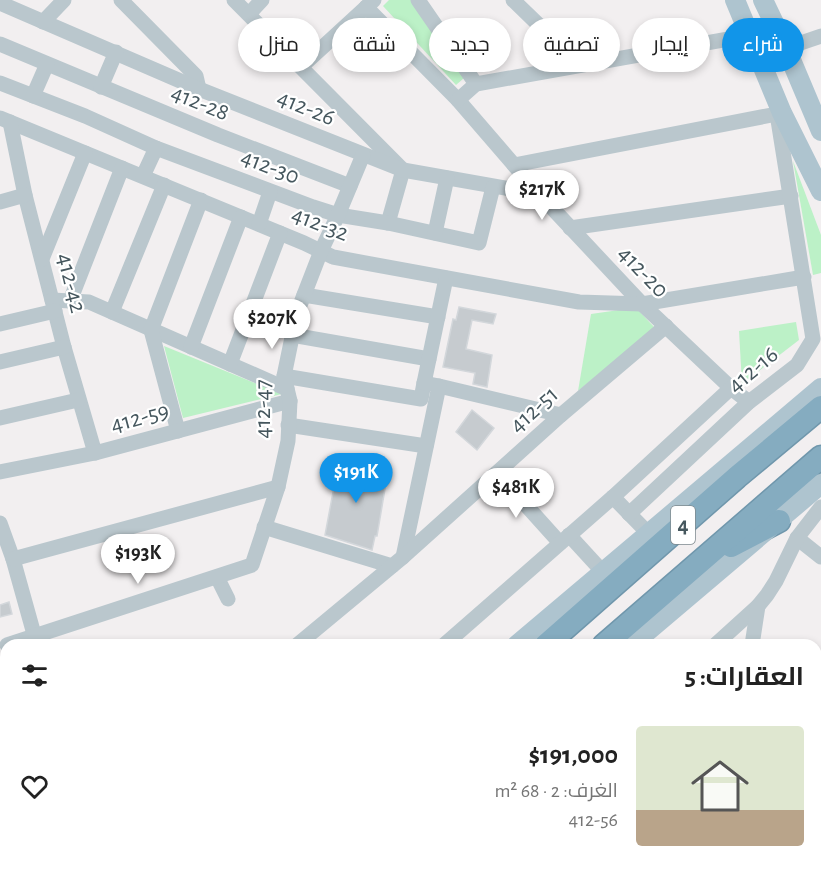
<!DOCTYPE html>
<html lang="ar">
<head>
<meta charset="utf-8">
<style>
	body { margin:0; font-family:"Alegreya Sans",Cairo,sans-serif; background:#f2f2f2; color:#222; direction:rtl; height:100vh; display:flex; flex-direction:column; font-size:22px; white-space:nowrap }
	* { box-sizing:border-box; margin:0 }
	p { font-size:20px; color:#767676 }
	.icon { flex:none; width:33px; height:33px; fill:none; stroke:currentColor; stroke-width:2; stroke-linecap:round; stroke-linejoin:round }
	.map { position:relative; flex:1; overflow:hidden; direction:ltr }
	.details { position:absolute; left:0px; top:639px; width:822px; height:236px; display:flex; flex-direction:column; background:#fff; border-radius:18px 18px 0 0; box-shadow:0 3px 9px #0003; direction:rtl }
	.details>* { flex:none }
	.hud { position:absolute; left:18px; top:18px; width:786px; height:54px; direction:rtl; display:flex; gap:12px }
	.price { position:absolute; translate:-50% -51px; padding:0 14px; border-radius:21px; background:#fff; color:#222; font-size:20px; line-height:39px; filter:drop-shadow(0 2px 3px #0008) }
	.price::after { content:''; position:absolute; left:50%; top:36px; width:18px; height:14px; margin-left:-9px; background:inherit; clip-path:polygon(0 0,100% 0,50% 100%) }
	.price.current { background:#1195e9; color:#fff }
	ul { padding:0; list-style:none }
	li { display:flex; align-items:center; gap:18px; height:150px; padding:0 18px }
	li span { display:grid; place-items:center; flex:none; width:168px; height:120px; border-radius:6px; color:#555 }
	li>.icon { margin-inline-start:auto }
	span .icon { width:72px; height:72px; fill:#fffc; stroke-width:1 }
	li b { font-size:26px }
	h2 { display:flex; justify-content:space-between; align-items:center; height:72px; padding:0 18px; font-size:26px }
	.chip { padding:0 21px; border-radius:27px; background:#fff; box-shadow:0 3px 9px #0003; font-size:21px; line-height:54px }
	.chip.current { background:#1195e9; color:#fff }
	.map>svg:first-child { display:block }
	.green { fill:#bcf1c7 }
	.building { fill:#c6cbcf; stroke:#d3d7db; stroke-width:1.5 }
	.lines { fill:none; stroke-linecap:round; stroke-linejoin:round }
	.highway-casing { stroke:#7097ac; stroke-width:25 }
	.minor { stroke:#bac7cd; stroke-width:15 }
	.major { stroke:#aec4cf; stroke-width:20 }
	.highway { stroke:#85acc0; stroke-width:22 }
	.labels { text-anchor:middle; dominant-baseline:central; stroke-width:4.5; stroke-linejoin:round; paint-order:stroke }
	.shield { fill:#fff; stroke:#7e898e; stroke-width:1.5 }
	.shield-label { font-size:22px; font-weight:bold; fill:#46575e }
	.street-label { font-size:24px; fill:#46575e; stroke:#fff }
</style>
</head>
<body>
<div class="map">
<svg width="821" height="874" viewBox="0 0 821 874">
	<rect width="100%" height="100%" fill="#f2eff0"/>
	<g class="green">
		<path d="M389,0h23l52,78 -8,7 -73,-79z"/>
		<path d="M793,161l28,74v38l-8,2z"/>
		<path d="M633,308l5,2 17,18 -77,63 13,-77z"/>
		<path d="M796,322l3,18 -57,44 -3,-53z"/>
		<path d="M164,346l118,48 -99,24z"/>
	</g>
	<g class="building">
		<path d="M459,307l37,7 -3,10 -21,-4 -6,29 26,6 -5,32 -14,-3 2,-11 -32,-6 10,-48 3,1z"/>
		<path d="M472,410l22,18 -17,22 -21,-18z"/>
		<path d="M340,455l21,3 -3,15 29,4 -10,59h-2l-3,14 -47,-15z"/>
		<path d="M9,602l3,12 -12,3v-12z"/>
	</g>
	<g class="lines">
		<defs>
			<g id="highway">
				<path d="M731,546l48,-25"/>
				<path d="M546,645l191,-168 84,-70"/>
				<path d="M604,645l217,-188"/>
				<path d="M283,874l7,-6"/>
				<path d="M337,874l7,-6"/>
			</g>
		</defs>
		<use href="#highway" class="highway-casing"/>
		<g class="minor">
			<path d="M121,0l75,76 3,13"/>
			<path d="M234,0l169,170 -15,53"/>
			<path d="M418,0l58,84"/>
			<path d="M513,0l67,65"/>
			<path d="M0,3l199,86 204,81 136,24"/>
			<path d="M366,7l92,93 81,94 103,110 89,84 18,14"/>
			<path d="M249,14l13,-14"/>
			<path d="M43,22l21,-22"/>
			<path d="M0,44l218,91 132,51"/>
			<path d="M786,48l35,-12"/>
			<path d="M301,67l73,-67"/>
			<path d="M0,83l85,33 71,32 157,59 25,8 50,8 91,20 14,-56"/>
			<path d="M101,87l15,-35"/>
			<path d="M33,96l14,-32"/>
			<path d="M458,100l18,-16 275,-49"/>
			<path d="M0,118l304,125 29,14 246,45 63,2 162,-27"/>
			<path d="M10,122l15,73 39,152 31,106"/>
			<path d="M514,165l268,-52"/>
			<path d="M143,176l13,-28"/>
			<path d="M0,202l25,-7"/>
			<path d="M259,224l11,-32"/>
			<path d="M570,228l221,-32"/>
			<path d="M435,233l12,-55"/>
			<path d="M42,259l43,-106"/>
			<path d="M304,295l134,22"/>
			<path d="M52,300l37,2 198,87"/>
			<path d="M70,301l52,-133"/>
			<path d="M112,312l52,-127"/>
			<path d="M0,324l55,-13"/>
			<path d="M292,335l137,24"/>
			<path d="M191,347l50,-130"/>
			<path d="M0,362l64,-15"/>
			<path d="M230,364l50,-131"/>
			<path d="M284,376l137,23 3,-16"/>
			<path d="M439,386l122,29"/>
			<path d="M0,418l78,-18"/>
			<path d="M288,425l138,21"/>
			<path d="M178,431l-27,-101 50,-130"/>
			<path d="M0,472l95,-19 195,-52"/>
			<path d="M497,473l63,70"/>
			<path d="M613,497l35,36"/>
			<path d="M629,514l120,-112 48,-37 16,-26 -36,-225"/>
			<path d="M0,523l13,36 24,86"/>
			<path d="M264,527l128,39"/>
			<path d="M569,535l33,36"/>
			<path d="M797,538l24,19"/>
			<path d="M403,557l36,-171 -15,-3 22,-105"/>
			<path d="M13,559l265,-72"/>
			<path d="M217,577l11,22"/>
			<path d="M7,645l245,-80 26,-78 10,-46 2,-40 -6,-25 13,-63 24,-62 17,-36 25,-60"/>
			<path d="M297,645l106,-88 158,-142 105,-89"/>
			<path d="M444,645l169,-148 118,-109"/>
			<path d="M715,645l43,-39 9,-11 9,-14 21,-43 24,-31"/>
			<path d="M752,645l6,-39"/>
			<path d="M0,808l6,-6"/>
			<path d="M0,820l6,18"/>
			<path d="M17,868l2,6"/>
			<path d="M113,868l2,6"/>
			<path d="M184,874l6,-6"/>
			<path d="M422,874l7,-6"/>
			<path d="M700,874l7,-6"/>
			<path d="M737,874v-6"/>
			<path d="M753,874v-6"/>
		</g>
		<g class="major">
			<path d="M735,0l47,113 39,78"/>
			<path d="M763,0l23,48 35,83"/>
			<path d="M517,645l304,-257"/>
			<path d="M631,645l190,-161"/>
			<path d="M218,874l6,-6"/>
			<path d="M253,874l7,-6"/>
			<path d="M366,874l6,-6"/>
		</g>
		<use href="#highway" class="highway"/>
	</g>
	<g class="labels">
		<rect class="shield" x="671" y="506" width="24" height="38" rx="4.5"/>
		<g class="shield-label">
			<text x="683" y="525">4</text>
		</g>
		<g class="street-label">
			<text transform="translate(200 103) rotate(22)">412-28</text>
			<text transform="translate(306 108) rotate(22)">412-26</text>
			<text transform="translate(270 167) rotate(21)">412-30</text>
			<text transform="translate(320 224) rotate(21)">412-32</text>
			<text transform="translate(643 272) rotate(46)">412-20</text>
			<text transform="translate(71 283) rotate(76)">412-42</text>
			<text transform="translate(753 370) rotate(-40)">412-16</text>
			<text transform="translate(263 409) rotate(-90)">412-47</text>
			<text transform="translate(534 410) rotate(-42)">412-51</text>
			<text transform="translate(140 418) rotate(-15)">412-59</text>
		</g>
	</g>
</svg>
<b class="price" style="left:542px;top:221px">$217K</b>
<b class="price" style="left:272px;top:350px">$207K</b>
<b class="price current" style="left:356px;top:504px">$191K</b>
<b class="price" style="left:516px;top:519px">$481K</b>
<b class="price" style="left:138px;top:585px">$193K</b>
<div class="hud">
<a class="chip current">شراء</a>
<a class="chip">إيجار</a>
<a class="chip">تصفية</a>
<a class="chip">جديد</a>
<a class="chip">شقة</a>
<a class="chip">منزل</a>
</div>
<section class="details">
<h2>العقارات: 5<svg class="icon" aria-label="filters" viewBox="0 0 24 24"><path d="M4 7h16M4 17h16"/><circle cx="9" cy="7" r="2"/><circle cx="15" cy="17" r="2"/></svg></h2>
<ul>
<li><span style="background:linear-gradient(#dfe7d0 70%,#b9a48a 0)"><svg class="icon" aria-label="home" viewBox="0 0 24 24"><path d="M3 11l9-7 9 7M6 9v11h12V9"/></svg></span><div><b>$191,000</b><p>الغرف: 2 · 68 m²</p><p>412-56</p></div><svg class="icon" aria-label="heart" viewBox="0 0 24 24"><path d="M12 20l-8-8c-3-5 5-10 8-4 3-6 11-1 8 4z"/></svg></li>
</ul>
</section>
</div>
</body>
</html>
